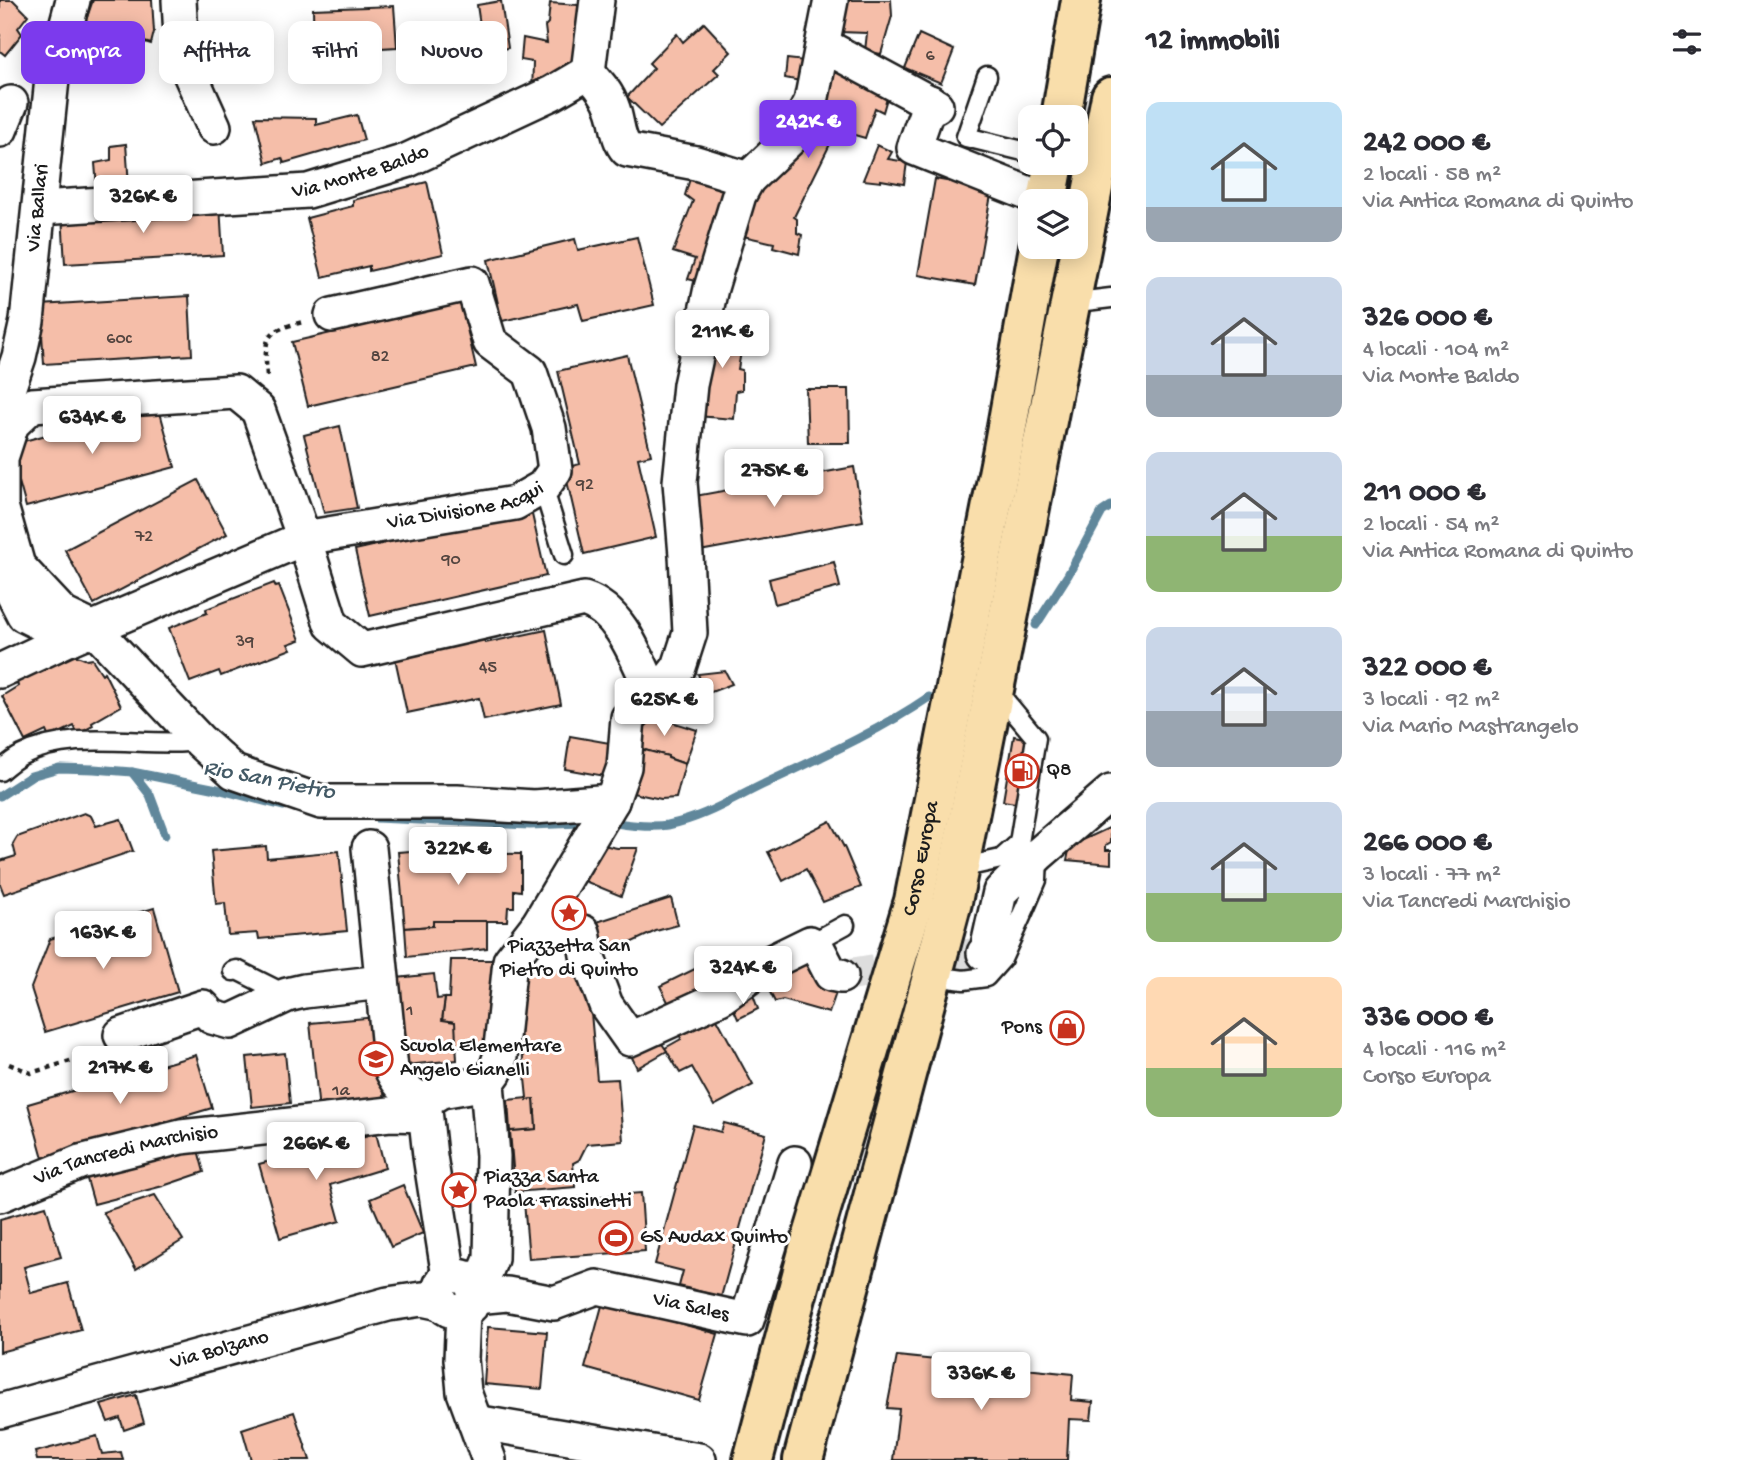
<!DOCTYPE html>
<html lang="it">
<head>
<meta charset="utf-8">
<style>
	body { margin:0; font-family:"Gochi Hand",sans-serif; background:#f7f7f7; color:#2b2b33; height:100vh; display:flex; flex-direction:column; font-size:26px; white-space:nowrap }
	* { box-sizing:border-box; margin:0 }
	p { font-size:23px; color:#7c7c81 }
	.icon { flex:none; width:38px; height:38px; fill:none; stroke:currentColor; stroke-width:2; stroke-linecap:round; stroke-linejoin:round }
	.map { position:relative; flex:1; overflow:hidden }
	.sheet { display:flex; flex-direction:column; background:#fff; width:630px }
	.sheet>* { flex:none }
	.top-card { position:absolute; left:21px; top:21px; width:665px; height:63px; display:flex; gap:14px }
	.controls { position:absolute; left:1018px; top:105px; display:grid; gap:14px }
	.controls a { display:grid; place-items:center; width:70px; height:70px; border-radius:14px; background:#fff; box-shadow:0 4px 18px #0003; font-size:35px }
	.price { position:absolute; translate:-50% -60px; padding:0 16px; border-radius:7px; background:#fff; color:#222; font-size:23px; line-height:46px; filter:drop-shadow(0 2px 4px #0008) }
	.price::after { content:''; position:absolute; left:50%; top:42px; width:21px; height:16px; margin-left:-10px; background:inherit; clip-path:polygon(0 0,100% 0,50% 100%) }
	.price.active { background:#7c3aed; color:#fff }
	ul { padding:0; list-style:none }
	li { display:flex; align-items:center; gap:21px; height:175px; padding:0 35px }
	li span { display:grid; place-items:center; flex:none; width:196px; height:140px; border-radius:14px; color:#555 }
	li>.icon { margin-inline-start:auto }
	span .icon { width:84px; height:84px; fill:#fffc; stroke-width:1 }
	li b { font-size:30px }
	h2 { display:flex; justify-content:space-between; align-items:center; height:84px; padding:0 35px; font-size:30px }
	.pill { padding:0 24px; border-radius:14px; background:#fff; box-shadow:0 4px 18px #0003; font-size:24px; line-height:63px }
	.pill.active { background:#7c3aed; color:#fff }
	main { display:flex; flex:1; min-height:0 }
	.map>svg:first-child { display:block }
	.lines { fill:none; stroke-linecap:round; stroke-linejoin:round }
	.stream { stroke:#60879b; stroke-width:9 }
	.building { fill:#f5bea9; stroke:#1c1c1c; stroke-width:2 }
	.street-tunnel { stroke:#ddd; stroke-width:33; stroke-dasharray:33 17; stroke-linecap:butt }
	.lane-casing { stroke:#1c1c1c; stroke-width:23 }
	.street-casing { stroke:#1c1c1c; stroke-width:38 }
	.primary-casing { stroke:#1c1c1c; stroke-width:44 }
	.path { stroke:#1c1c1c; stroke-width:4.5; stroke-dasharray:5 5; stroke-linecap:butt }
	.lane { stroke:#fff; stroke-width:18 }
	.street { stroke:#fff; stroke-width:33 }
	.primary { stroke:#f9deab; stroke-width:38 }
	.labels { text-anchor:middle; dominant-baseline:central; stroke-width:6; stroke-linejoin:round; paint-order:stroke }
	.number-label { font-size:18px; fill:#52443f }
	.street-label { font-size:21px; fill:#1c1c1c; stroke:#fff }
	.poi-label { font-size:21px; fill:#1c1c1c; stroke:#fff; text-anchor:start }
	.water-label { font-size:23px; font-style:italic; fill:#445a66; stroke:#fff }
</style>
</head>
<body>
<main>
<div class="map">
<svg width="1111" height="1460" viewBox="0 0 1111 1460">
	<rect width="100%" height="100%" fill="#fff"/>
	<filter id="ink" filterUnits="userSpaceOnUse"><feTurbulence type="fractalNoise" baseFrequency=".0143" numOctaves="2"/><feDisplacementMap in="SourceGraphic" scale="14" xChannelSelector="R" yChannelSelector="G"/><feConvolveMatrix kernelMatrix="1 2 1 2 8 2 1 2 1" color-interpolation-filters="sRGB"/></filter>
	<g filter="url(#ink)">
		<g class="lines">
			<g class="stream">
				<path d="M1036,625l32,-50 34,-63 9,-6"/>
				<path d="M132,772l18,23 15,40"/>
				<path d="M0,796l31,-20 28,-8 35,1 38,3 85,17 66,17"/>
				<path d="M376,818l154,7 51,-2"/>
				<path d="M609,822c19,3 40,6 59,3 35,-7 63,-25 94,-40 57,-27 114,-52 167,-88"/>
			</g>
		</g>
		<g class="building">
			<path d="M0,0h13l15,15 -10,13 4,6 -17,21 -5,-4z"/>
			<path d="M93,0h59l2,32 -3,12 -45,-14 -2,6 -21,-7z"/>
			<path d="M842,0h49l1,16 -11,38 -16,-3 2,-18 -27,-1z"/>
			<path d="M501,1l7,47 -24,4 -7,-47z"/>
			<path d="M550,3l28,2 -2,61 -11,-2 -1,20 -32,11 1,-33 -12,-2 2,-22 24,5 -2,-17 3,-3z"/>
			<path d="M394,6l3,41 -16,1v5l-49,4v-5h-18l-1,-43z"/>
			<path d="M704,23l27,29 -17,17 5,5 -60,54 -32,-31 27,-29 -5,-5 28,-29 6,8z"/>
			<path d="M919,34l35,16 -13,33 -36,-15z"/>
			<path d="M787,59l27,3 -4,21 -25,-5z"/>
			<path d="M837,65l52,26 -6,21 -8,-4 -10,30 -28,-8 -43,87 3,2v14l5,2 -3,19 -26,-7 1,-4 -40,-9 13,-39 55,-59z"/>
			<path d="M357,115l7,25 -80,23 -2,-5 -16,5 -11,-46 61,1v7z"/>
			<path d="M126,144l4,55 -32,1 -3,-37 16,-3v-14z"/>
			<path d="M877,145l15,7 -4,7 19,3 -3,22 -23,-4v2l-18,-2z"/>
			<path d="M692,172l41,14 -25,98 -20,-5 7,-20 -22,-7 20,-51 -8,-6z"/>
			<path d="M935,179l57,10 -17,96 -57,-10z"/>
			<path d="M427,182l16,72 -74,17v-5l-47,11 -15,-59 46,-12v-6z"/>
			<path d="M220,205l3,50 -158,9 -3,-49z"/>
			<path d="M637,237l17,68 -71,16 -5,-17 -76,17 -14,-61 87,-21 3,11z"/>
			<path d="M189,296l3,59 -148,9 -4,-59z"/>
			<path d="M461,303l15,64 -168,39 -16,-64z"/>
			<path d="M717,312l21,5 -2,15 8,2 -6,35 4,1v20l-6,1 -2,28 -37,-3z"/>
			<path d="M627,355l24,100 -13,3 18,79 -72,17 -20,-86 16,-4 -22,-93z"/>
			<path d="M806,389h43l1,54h-42z"/>
			<path d="M158,405l17,62 -149,40 -17,-62z"/>
			<path d="M340,426l17,82 -33,5 -20,-78z"/>
			<path d="M854,467l9,54 -169,31 -10,-54z"/>
			<path d="M198,480l29,54 -133,70 -29,-54z"/>
			<path d="M531,510l15,66 -176,40 -15,-66z"/>
			<path d="M834,562l6,25 -65,17 -6,-25z"/>
			<path d="M274,583l2,4 3,-1 21,54 -12,4 3,5 -70,27 -2,-5 -29,11 -21,-54 38,-15 -1,-4z"/>
			<path d="M482,630l3,13 61,-13 15,74 -77,16 -5,-22 -72,15 -14,-64z"/>
			<path d="M72,654l15,6 5,-1 10,15 2,-2 17,34 -29,17 1,3 -15,8 -4,-8 -25,12 -3,-7 -21,10 -23,-45 16,-10 -1,-4z"/>
			<path d="M725,671l7,13 -26,10 -8,-20z"/>
			<path d="M681,681l10,17 -16,10 -9,-15z"/>
			<path d="M640,712l57,18 -12,34 -17,-6v-2l-35,-9z"/>
			<path d="M570,736l51,9 -5,33 -51,-9z"/>
			<path d="M1014,736l30,6 -11,64 -30,-5z"/>
			<path d="M633,747l35,9v2l17,6 -9,34 -15,1 -38,-8z"/>
			<path d="M84,813l7,3 5,10 25,-7 12,32 -129,43 -4,-10v-23l16,-5 -3,-12 4,-7z"/>
			<path d="M830,821l15,28 16,38 -38,15 -17,-33 -23,12 -15,-29z"/>
			<path d="M1111,827v15l-5,3v5h5v14l-44,-4 3,-14z"/>
			<path d="M589,842l28,6h21l-17,48 -51,-21z"/>
			<path d="M266,846l1,12 72,-7 8,80 -88,8 -1,-6 -30,2 -3,-32 -9,1 -5,-53z"/>
			<path d="M424,850v3l97,1v37l-7,-1v17h-6l-1,14h-74v5l-28,2 -7,-76z"/>
			<path d="M671,898l7,27 -22,6 -41,19 -10,-1 -5,-6 -3,-21z"/>
			<path d="M154,908l24,84 -133,40 -14,-44 19,-49z"/>
			<path d="M433,921h54v27l-80,9 -2,-29 28,-2z"/>
			<path d="M806,953l11,31 20,6 -8,23 -46,-13 -8,2 -15,-29z"/>
			<path d="M451,960h47l-9,85 -34,1v-24l-13,-2 3,-22h4z"/>
			<path d="M705,964l6,12 5,-2 5,9 -47,31 -14,-28z"/>
			<path d="M587,968l10,112 21,-1 5,62 -36,3 -8,16 -6,3 2,24 -60,5 -5,-61 26,-2 -2,-30 -7,1v-2l-13,-126z"/>
			<path d="M434,974l3,25 8,-1 -3,22 13,2 2,38 -51,5 -9,-87z"/>
			<path d="M753,995l5,14 -20,10 -10,-23 15,3z"/>
			<path d="M715,1015l38,70 -39,21 -22,-39 -12,6 -15,-25 16,-9 -1,-4z"/>
			<path d="M377,1017l8,87 -66,7 -9,-88z"/>
			<path d="M660,1041l7,10 -30,17 -8,-17z"/>
			<path d="M285,1053l5,50 -38,4 -5,-50z"/>
			<path d="M196,1055l16,53 -169,50 -15,-54z"/>
			<path d="M527,1098v2l7,-1 2,30 -26,2 -2,-31z"/>
			<path d="M724,1123l42,11 -45,163 -42,-11 4,-15 -28,-7 38,-139 28,7z"/>
			<path d="M376,1133l9,35 -55,17 10,36 -60,17 -21,-74z"/>
			<path d="M195,1139l9,33 -41,14 -69,18 -11,-39z"/>
			<path d="M403,1185l20,48 -32,14 -21,-48z"/>
			<path d="M641,1193l4,58 -116,8 -5,-57z"/>
			<path d="M155,1195l28,45 -47,29 -33,-57z"/>
			<path d="M46,1206l15,51 -37,10 7,26 37,-10 13,47 -81,22v-133z"/>
			<path d="M603,1302l115,32 -19,66 -114,-32z"/>
			<path d="M488,1327l59,5 -5,57 -58,-5z"/>
			<path d="M897,1356l176,18 -2,26 22,2 -2,18 -22,-1 -2,41h-174l6,-51 -12,-1z"/>
			<path d="M136,1395l8,28 -20,7 -4,-12 -12,4 -7,-17z"/>
			<path d="M294,1412l16,48h-59l-9,-31z"/>
			<path d="M97,1436l5,18 19,-2 2,8h-86l-2,-8z"/>
		</g>
		<g class="lines">
			<path class="street-tunnel" d="M841,976l143,-23"/>
			<defs>
				<g id="lane">
					<path d="M987,76l-21,61 65,16"/>
					<path d="M1069,303l42,-5"/>
					<path d="M543,487l21,68"/>
					<path d="M0,771c7,-6 14,-12 22,-16 53,-27 123,-7 178,-14"/>
					<path d="M960,868l41,-9 18,-16 17,-105 -40,-48"/>
					<path d="M812,943l33,-18"/>
					<path d="M233,971l4,-1 50,25"/>
					<path d="M933,976l31,4 22,-3 16,-18 23,-51 12,-28 1,-25"/>
				</g>
				<g id="street">
					<path d="M179,0l3,56 32,71"/>
					<path d="M823,45l113,61"/>
					<path d="M588,72c10,11 20,22 25,37 5,14 4,30 14,41l69,13 52,16"/>
					<path d="M930,102l-16,46 133,53"/>
					<path d="M0,130l11,-27"/>
					<path id="s1" d="M40,208l268,-17 98,-30 146,-68 36,-21 9,-72"/>
					<path id="s2" d="M0,413l19,-56 8,-36 25,-242 21,-79"/>
					<path d="M0,569l24,46 46,23"/>
					<path id="s3" d="M0,671l70,-33 234,-100 211,-35 28,-16 12,-17 -6,-42 -19,-56 -40,-30 -18,-59 -140,32"/>
					<path d="M612,801l-78,6 -77,-5h-136l-87,-30 -34,-31 -106,-112 -31,-15 -45,-48 -17,-60v-48l11,-34 20,-19 204,-13 22,18 46,128 27,86 31,26 222,-51c38,12 53,61 69,94"/>
					<path d="M369,848l22,221c8,17 17,24 33,32"/>
					<path d="M538,925l45,7 4,23 19,50 24,34 90,-41 47,-34 43,-21 7,4 14,27 10,2"/>
					<path d="M984,953l3,-3 13,-58 4,-4 35,-34 72,-62"/>
					<path d="M121,1035l82,-28 9,10 18,5 57,-27 17,-4 78,-9"/>
					<path id="s4" d="M0,1195l80,-33 101,-25 209,-23 35,1"/>
					<path d="M449,1277l-19,-121 -6,-55 17,-10 46,-8"/>
					<path d="M467,1278l9,14 -5,14c-27,20 -46,-20 -20,-30 7,-2 10,1 16,2 5,1 12,-1 17,-2l7,-17 2,-103 -6,-73 8,-11 5,-15 10,-96 28,-36 74,-124 12,-34 4,-49 41,-38 10,-13 11,-34 -4,-78 -6,-73 10,-97 21,-97 28,-93 9,-16 45,-43 18,-34 20,-102"/>
					<path id="s5" d="M475,1297l32,-3 47,9 43,-16 150,33 48,-157"/>
					<path d="M463,1312l-2,47 3,33 25,68"/>
					<path id="s6" d="M0,1411l388,-107 34,-5 19,4"/>
					<path d="M475,1422l224,38"/>
				</g>
				<g id="primary">
					<path d="M1061,117l20,-117"/>
					<path d="M1047,201l7,-38"/>
					<path id="s7" d="M753,1460l55,-208 106,-351 89,-452 36,-202"/>
					<path d="M803,1460l149,-558 159,-805"/>
				</g>
			</defs>
			<use href="#lane" class="lane-casing"/>
			<use href="#street" class="street-casing"/>
			<use href="#primary" class="primary-casing"/>
			<g class="path">
				<path d="M267,376c-3,-39 -3,-45 36,-54"/>
				<path d="M9,1064l22,9 65,-20"/>
			</g>
			<use href="#lane" class="lane"/>
			<use href="#street" class="street"/>
			<use href="#primary" class="primary"/>
		</g>
	</g>
	<defs>
		<symbol id="fuel-ring" viewBox="-11 -11 22 22"><circle r="9.5" fill="#fff" stroke="#c8321e" stroke-width="1.5"/><path d="M-5.5-6h7V0h2V4h1.3V-2.5L3-4.5l.8-.8L6-3V5H2.5V1h-1V6h-7ZM-4.2-4.7v3.2H.2V-4.7Z" fill="#c8321e"/></symbol>
		<symbol id="sight-ring" viewBox="-11 -11 22 22"><circle r="9.5" fill="#fff" stroke="#c8321e" stroke-width="1.5"/><path d="M0-6L1.8-2.2L6-1.7L2.9 1.2L3.7 5.4L0 3.3L-3.7 5.4L-2.9 1.2L-6-1.7L-1.8-2.2Z" fill="#c8321e"/></symbol>
		<symbol id="shop-ring" viewBox="-11 -11 22 22"><circle r="9.5" fill="#fff" stroke="#c8321e" stroke-width="1.5"/><path d="M-5-2.5h2.3a2.7 3.5 0 0 1 5.4 0H5L5.5 6h-11ZM-1.5-2.5h3a1.5 2.3 0 0 0-3 0Z" fill="#c8321e"/></symbol>
		<symbol id="school-ring" viewBox="-11 -11 22 22"><circle r="9.5" fill="#fff" stroke="#c8321e" stroke-width="1.5"/><path d="M0-5L7-2L0 1L-7-2ZM-4 1L0 2.5L4 1V4Q0 6-4 4Z" fill="#c8321e"/></symbol>
		<symbol id="stadium-ring" viewBox="-11 -11 22 22"><circle r="9.5" fill="#fff" stroke="#c8321e" stroke-width="1.5"/><path d="M0-5a6.5 5 0 1 0 0 10a6.5 5 0 1 0 0-10ZM-3.5-1.8h7v3.6h-7Z" fill="#c8321e"/></symbol>
	</defs>
	<g fill-rule="evenodd">
		<use href="#fuel-ring" x="1003" y="752" width="38" height="38"/>
		<use href="#sight-ring" x="550" y="894" width="38" height="38"/>
		<use href="#shop-ring" x="1048" y="1009" width="38" height="38"/>
		<use href="#school-ring" x="357" y="1040" width="38" height="38"/>
		<use href="#sight-ring" x="440" y="1171" width="38" height="38"/>
		<use href="#stadium-ring" x="597" y="1219" width="38" height="38"/>
	</g>
	<g class="labels">
		<g class="number-label">
			<text x="930" y="56">6</text>
			<text x="119" y="339">60c</text>
			<text x="380" y="357">82</text>
			<text x="585" y="485">92</text>
			<text x="144" y="537">72</text>
			<text x="451" y="560">90</text>
			<text x="245" y="642">39</text>
			<text x="488" y="668">45</text>
			<text x="410" y="1011">1</text>
			<text x="341" y="1091">1a</text>
		</g>
		<g class="street-label">
			<text stroke="none"><textPath href="#s1" startOffset="324">Via Monte Baldo</textPath></text>
			<text stroke="none"><textPath href="#s2" startOffset="210">Via Ballari</textPath></text>
			<text stroke="none"><textPath href="#s3" startOffset="497">Via Divisione Acqui</textPath></text>
			<text stroke="none"><textPath href="#s7" startOffset="625">Corso Europa</textPath></text>
			<text stroke="none"><textPath href="#s4" startOffset="133">Via Tancredi Marchisio</textPath></text>
			<text stroke="none"><textPath href="#s5" startOffset="222">Via Sales</textPath></text>
			<text stroke="none"><textPath href="#s6" startOffset="228">Via Bolzano</textPath></text>
		</g>
		<g class="poi-label">
			<text x="1046" y="771">Q8</text>
			<text x="569" y="947" text-anchor="middle">Piazzetta San<tspan x="569" dy="24">Pietro di Quinto</tspan></text>
			<text x="1042" y="1028" text-anchor="end">Pons</text>
			<text x="400" y="1047">Scuola Elementare<tspan x="400" dy="24">Angelo Gianelli</tspan></text>
			<text x="484" y="1178">Piazza Santa<tspan x="484" dy="24">Paola Frassinetti</tspan></text>
			<text x="640" y="1238">GS Audax Quinto</text>
		</g>
		<g class="water-label">
			<text transform="translate(269 781) rotate(11)">Rio San Pietro</text>
		</g>
	</g>
</svg>
<div class="controls">
<a><svg class="icon" aria-label="locate" viewBox="0 0 24 24"><circle cx="12" cy="12" r="6"/><path d="M12 2v4M12 18v4M2 12h4M18 12h4"/></svg></a>
<a><svg class="icon" aria-label="layers" viewBox="0 0 24 24"><path d="M12 4l9 5-9 5-9-5zM3 14l9 5 9-5"/></svg></a>
</div>
<b class="price active" style="left:808px;top:160px">242K €</b>
<b class="price" style="left:143px;top:235px">326K €</b>
<b class="price" style="left:722px;top:370px">211K €</b>
<b class="price" style="left:92px;top:456px">634K €</b>
<b class="price" style="left:774px;top:509px">275K €</b>
<b class="price" style="left:664px;top:738px">625K €</b>
<b class="price" style="left:458px;top:887px">322K €</b>
<b class="price" style="left:103px;top:971px">163K €</b>
<b class="price" style="left:743px;top:1006px">324K €</b>
<b class="price" style="left:120px;top:1106px">217K €</b>
<b class="price" style="left:316px;top:1182px">266K €</b>
<b class="price" style="left:981px;top:1412px">336K €</b>
<div class="top-card">
<a class="pill active">Compra</a>
<a class="pill">Affitta</a>
<a class="pill">Filtri</a>
<a class="pill">Nuovo</a>
</div>
</div>
<section class="sheet">
<h2>12 immobili<svg class="icon" aria-label="filters" viewBox="0 0 24 24"><path d="M4 7h16M4 17h16"/><circle cx="9" cy="7" r="2"/><circle cx="15" cy="17" r="2"/></svg></h2>
<ul>
<li><span style="background:linear-gradient(#bfe0f5 75%,#9aa5b1 0)"><svg class="icon" aria-label="home" viewBox="0 0 24 24"><path d="M3 11l9-7 9 7M6 9v11h12V9"/></svg></span><div><b>242 000 €</b><p>2 locali · 58 m²</p><p>Via Antica Romana di Quinto</p></div></li>
<li><span style="background:linear-gradient(#c9d6e8 70%,#9aa5b1 0)"><svg class="icon" aria-label="home" viewBox="0 0 24 24"><path d="M3 11l9-7 9 7M6 9v11h12V9"/></svg></span><div><b>326 000 €</b><p>4 locali · 104 m²</p><p>Via Monte Baldo</p></div></li>
<li><span style="background:linear-gradient(#c9d6e8 60%,#8fb573 0)"><svg class="icon" aria-label="home" viewBox="0 0 24 24"><path d="M3 11l9-7 9 7M6 9v11h12V9"/></svg></span><div><b>211 000 €</b><p>2 locali · 54 m²</p><p>Via Antica Romana di Quinto</p></div></li>
<li><span style="background:linear-gradient(#c9d6e8 60%,#9aa5b1 0)"><svg class="icon" aria-label="home" viewBox="0 0 24 24"><path d="M3 11l9-7 9 7M6 9v11h12V9"/></svg></span><div><b>322 000 €</b><p>3 locali · 92 m²</p><p>Via Mario Mastrangelo</p></div></li>
<li><span style="background:linear-gradient(#c9d6e8 65%,#8fb573 0)"><svg class="icon" aria-label="home" viewBox="0 0 24 24"><path d="M3 11l9-7 9 7M6 9v11h12V9"/></svg></span><div><b>266 000 €</b><p>3 locali · 77 m²</p><p>Via Tancredi Marchisio</p></div></li>
<li><span style="background:linear-gradient(#ffd9b3 65%,#8fb573 0)"><svg class="icon" aria-label="home" viewBox="0 0 24 24"><path d="M3 11l9-7 9 7M6 9v11h12V9"/></svg></span><div><b>336 000 €</b><p>4 locali · 116 m²</p><p>Corso Europa</p></div></li>
</ul>
</section>
</main>
</body>
</html>
